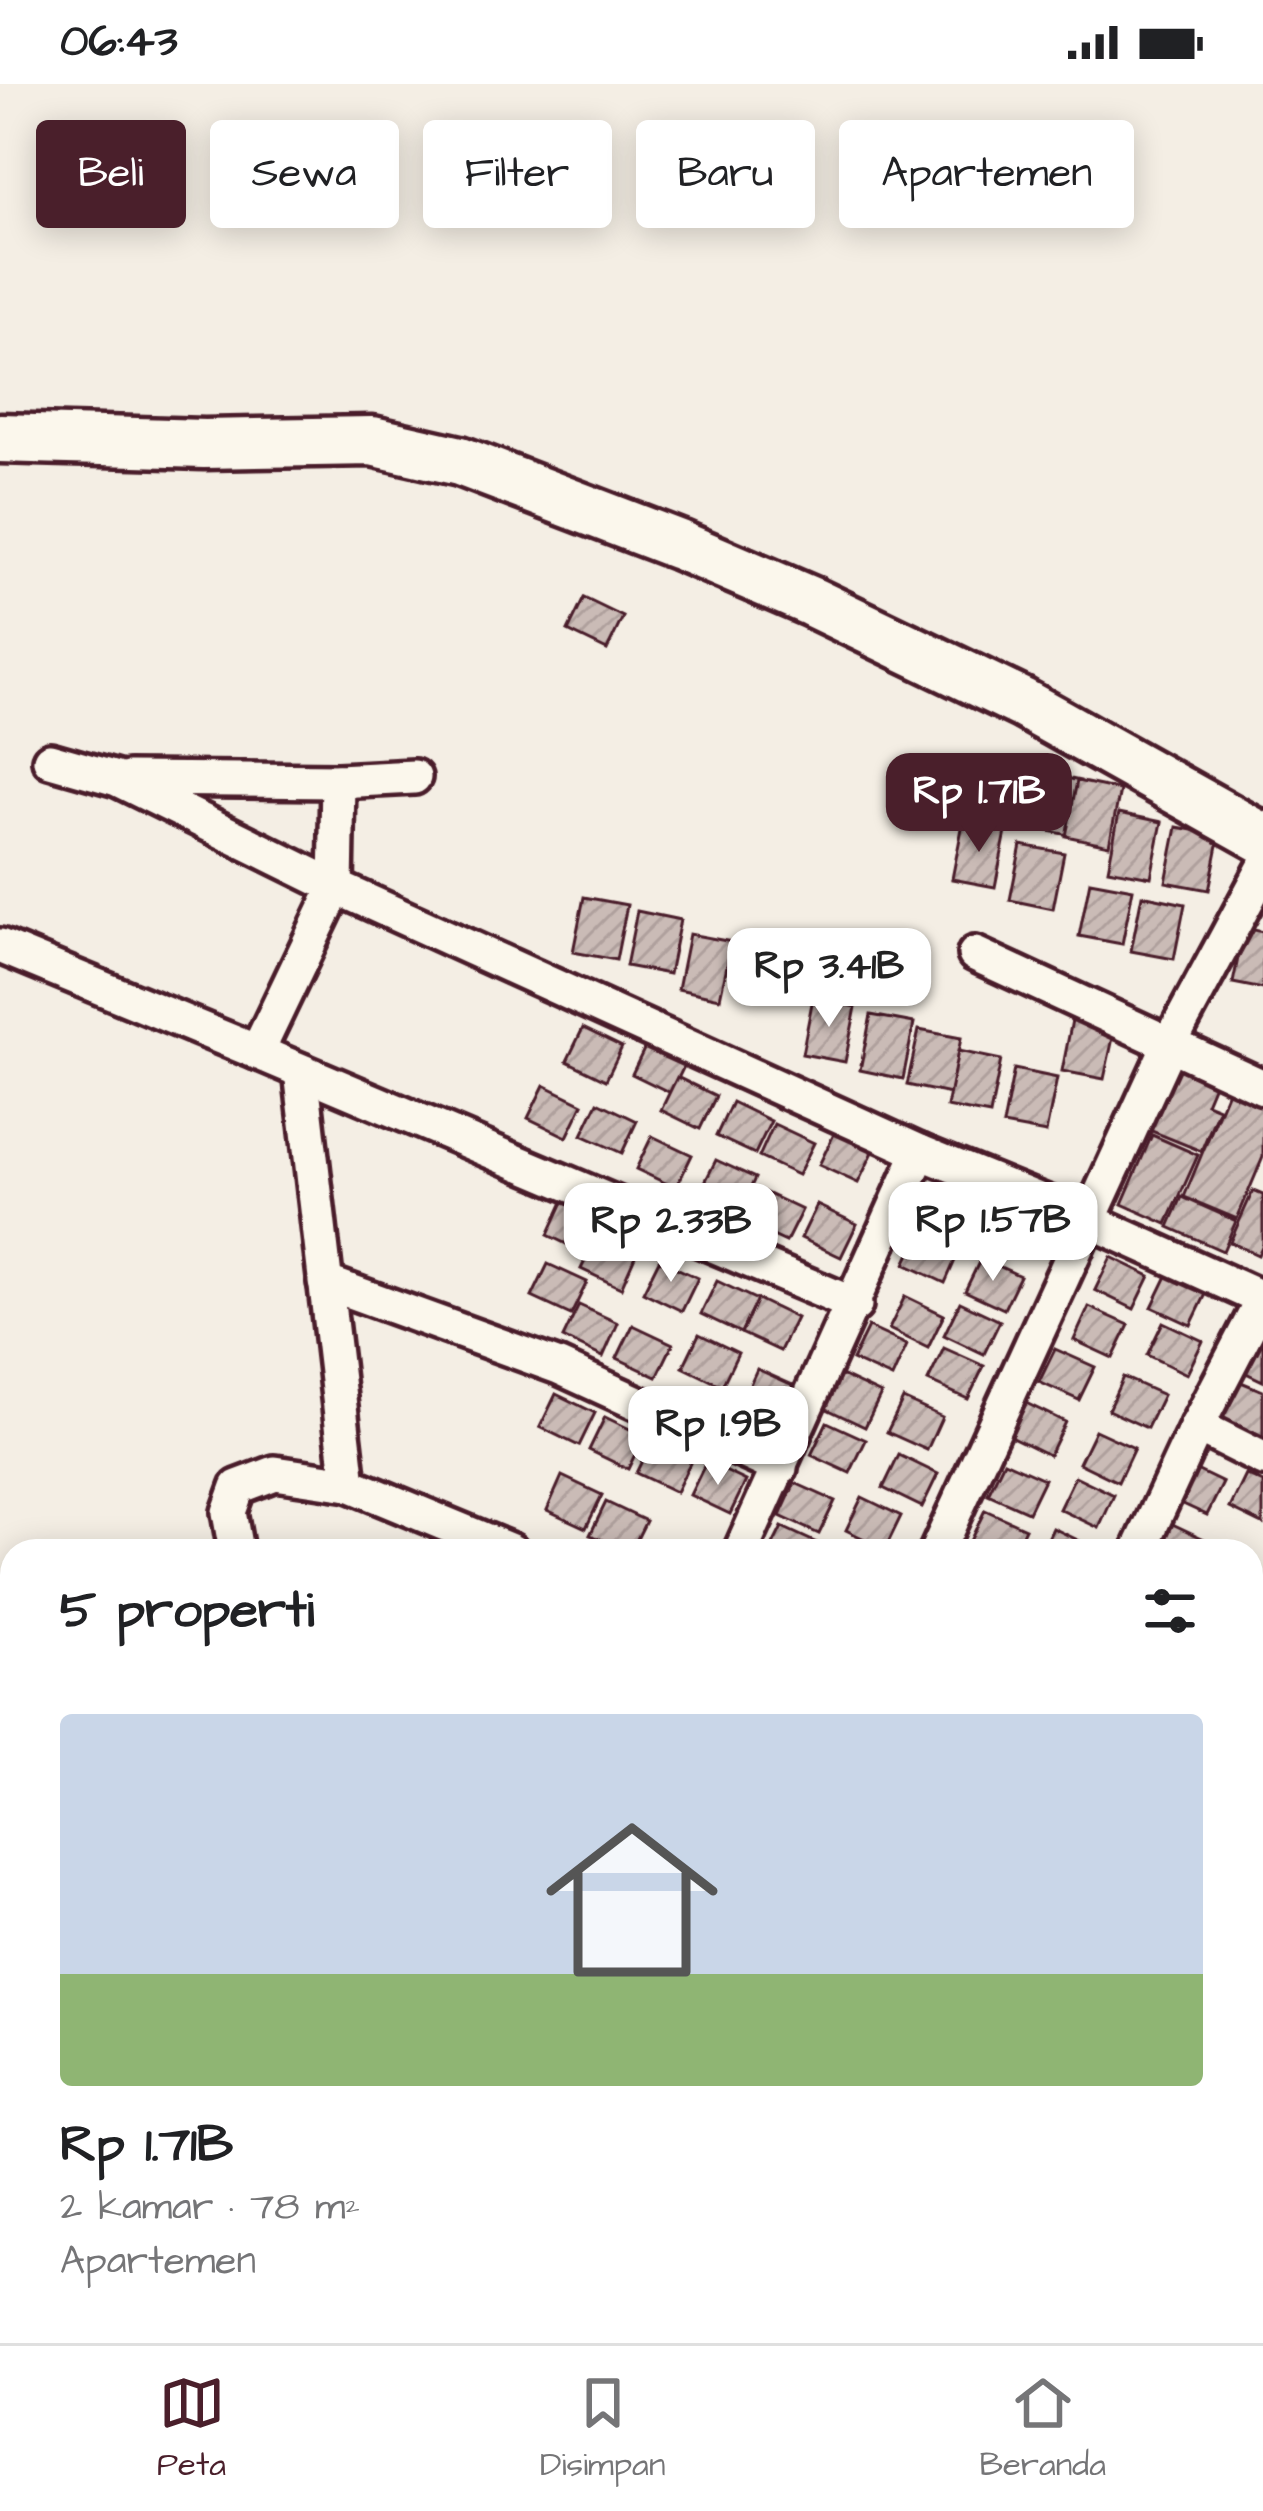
<!DOCTYPE html>
<html lang="id">
<head>
<meta charset="utf-8">
<style>
	body { margin:0; font-family:"Architects Daughter",sans-serif; background:#f6f6f6; color:#202124; height:100vh; display:flex; flex-direction:column; font-size:45px; white-space:nowrap }
	* { box-sizing:border-box; margin:0 }
	p { font-size:39px; color:#757577 }
	.icon { flex:none; width:66px; height:66px; fill:none; stroke:currentColor; stroke-width:2; stroke-linecap:round; stroke-linejoin:round }
	.map { position:relative; flex:1; overflow:hidden }
	.sheet { position:absolute; left:0px; top:1455px; width:1263px; height:804px; display:flex; flex-direction:column; background:#fff; border-radius:36px 36px 0 0; box-shadow:0 6px 30px #0003 }
	.sheet>* { flex:none }
	.banner { position:absolute; left:36px; top:36px; width:1191px; height:108px; display:flex; gap:24px }
	.price { position:absolute; translate:-50% -102px; padding:0 27px; border-radius:24px; background:#fff; color:#222; font-size:39px; line-height:78px; filter:drop-shadow(0 3px 6px #0008) }
	.price::after { content:''; position:absolute; left:50%; top:72px; width:36px; height:27px; margin-left:-18px; background:inherit; clip-path:polygon(0 0,100% 0,50% 100%) }
	.price.current { background:#4a1f2b; color:#fff }
	ul { padding:0; list-style:none }
	li { display:grid; align-content:center; gap:24px; height:636px; padding:0 60px }
	li+li { border-top:3px solid #e0e0e0 }
	li span { display:grid; place-items:center; height:372px; border-radius:12px; color:#555 }
	li>.icon { margin-inline-start:auto }
	span .icon { width:216px; height:216px; fill:#fffc; stroke-width:1 }
	li b { font-size:51px }
	h2 { display:flex; justify-content:space-between; align-items:center; height:144px; padding:0 60px; font-size:51px }
	.tag { padding:0 42px; border-radius:12px; background:#fff; box-shadow:0 6px 30px #0003; font-size:42px; line-height:108px }
	.tag.current { background:#4a1f2b; color:#fff }
	.status { display:flex; justify-content:space-between; align-items:center; height:84px; padding:0 60px; background:#fff; direction:ltr }
	.status svg { height:33px; fill:currentColor }
	.tabs { display:flex; justify-content:space-around; align-items:center; height:168px; border-top:3px solid #e0e0e0; background:#fff; font-size:33px; color:#757577 }
	.tabs a { display:grid; justify-items:center; gap:6px }
	.tabs .current { color:#4a1f2b }
	.map>svg:first-child { display:block }
	.building { fill:url(#building-hatch); stroke:#4a1f2b; stroke-width:3 }
	.lines { fill:none; stroke-linecap:round; stroke-linejoin:round }
	.street-casing { stroke:#4a1f2b; stroke-width:42 }
	.secondary-casing { stroke:#4a1f2b; stroke-width:57 }
	.street { stroke:#fbf7ec; stroke-width:33 }
	.secondary { stroke:#fbf7ec; stroke-width:48 }
</style>
</head>
<body>
<div class="status"><b>06:43</b><svg viewBox="0 0 49 12"><path d="M0 12V9h3v3zM5 12V6h3v6zM10 12V3h3v9zM15 12V0h3v12zM26 1h20v11H26zM47 4h2v5h-2z"/></svg></div>
<div class="map">
<svg width="1263" height="2259" viewBox="0 0 1263 2259">
	<defs>
		<pattern id="building-hatch" width="6" height="6" patternUnits="userSpaceOnUse" patternTransform="scale(3)"><rect width="6" height="6" fill="#cabbb6"/><path d="M-1 1l2-2M0 6l6-6M5 7l2-2" fill="none" stroke="#afa09d"/></pattern>
	</defs>
	<rect width="100%" height="100%" fill="#f4eee4"/>
	<filter id="ink" filterUnits="userSpaceOnUse"><feTurbulence type="fractalNoise" baseFrequency=".00833" numOctaves="2"/><feDisplacementMap in="SourceGraphic" scale="24" xChannelSelector="R" yChannelSelector="G"/><feConvolveMatrix kernelMatrix="1 2 1 2 8 2 1 2 1" color-interpolation-filters="sRGB"/></filter>
	<g filter="url(#ink)">
		<g class="building">
			<path d="M584,514l39,19 -16,33 -39,-19z"/>
			<path d="M990,676l43,9 -11,55 -43,-8z"/>
			<path d="M1038,688l42,9 -11,54 -42,-8z"/>
			<path d="M1077,697l43,9 -11,55 -43,-9z"/>
			<path d="M1119,729l43,9 -11,55 -43,-8z"/>
			<path d="M963,739l43,9 -11,55 -43,-8z"/>
			<path d="M1177,743l43,8 -11,55 -43,-8z"/>
			<path d="M1021,761l43,8 -11,56 -43,-9z"/>
			<path d="M1090,797l43,8 -11,55 -43,-8z"/>
			<path d="M1142,811l43,9 -11,55 -43,-8z"/>
			<path d="M584,813l43,8 -11,55 -43,-8z"/>
			<path d="M637,827l43,9 -11,54 -43,-8z"/>
			<path d="M1244,844l19,4v57l-30,-6z"/>
			<path d="M689,850l43,8 -12,56 -42,-9z"/>
			<path d="M813,914l43,9 -11,55 -43,-8z"/>
			<path d="M871,931l43,8 -11,56 -43,-9z"/>
			<path d="M1073,931l43,9 -12,55 -42,-8z"/>
			<path d="M583,944l39,19 -16,33 -39,-19z"/>
			<path d="M919,946l42,8 -11,56 -43,-9z"/>
			<path d="M648,957l39,19 -16,33 -39,-19z"/>
			<path d="M958,967l43,9 -11,55 -43,-8z"/>
			<path d="M1180,971l39,17 -13,31 13,5 -18,43 -52,-21z"/>
			<path d="M1014,985l43,9 -11,55 -43,-8z"/>
			<path d="M677,993l39,19 -16,33 -39,-19z"/>
			<path d="M544,1001l39,19 -16,33 -39,-19z"/>
			<path d="M1230,1002l33,13v58l-26,62 -53,-22z"/>
			<path d="M598,1018l39,19 -15,32 -40,-18z"/>
			<path d="M732,1018l39,19 -16,33 -39,-18z"/>
			<path d="M774,1040l40,19 -16,32 -39,-18z"/>
			<path d="M835,1048l39,18 -16,33 -39,-18z"/>
			<path d="M1152,1051l46,20 -31,69 -45,-20z"/>
			<path d="M652,1052l40,19 -16,33 -40,-19z"/>
			<path d="M716,1076l39,18 -15,33 -40,-19z"/>
			<path d="M931,1102l40,18 -16,34 -39,-19z"/>
			<path d="M762,1107l40,19 -16,32 -39,-18z"/>
			<path d="M1253,1107l10,4v49l-5,11 -28,-13z"/>
			<path d="M1182,1113l54,24 -13,30 -54,-24z"/>
			<path d="M1001,1116l40,19 -16,33 -40,-19z"/>
			<path d="M563,1118l40,19 -16,33 -39,-19z"/>
			<path d="M817,1121l40,19 -16,33 -40,-19z"/>
			<path d="M921,1147l39,18 -15,34 -40,-19z"/>
			<path d="M597,1152l39,18 -15,34 -40,-19z"/>
			<path d="M1111,1173l39,19 -16,33 -39,-19z"/>
			<path d="M981,1174l39,18 -16,33 -39,-18z"/>
			<path d="M659,1176l39,18 -16,33 -39,-19z"/>
			<path d="M548,1180l39,18 -16,33 -39,-18z"/>
			<path d="M1168,1190l39,18 -16,33 -39,-18z"/>
			<path d="M717,1197l40,19 -16,33 -40,-19z"/>
			<path d="M905,1212l39,19 -16,33 -39,-19z"/>
			<path d="M757,1215l39,19 -16,33 -39,-18z"/>
			<path d="M960,1218l40,19 -16,33 -40,-19z"/>
			<path d="M579,1221l39,18 -15,34 -40,-19z"/>
			<path d="M1089,1223l40,18 -16,33 -39,-18z"/>
			<path d="M1163,1238l40,19 -16,33 -40,-19z"/>
			<path d="M1263,1240v57l-21,-10z"/>
			<path d="M633,1241l40,19 -16,33 -40,-19z"/>
			<path d="M868,1243l39,18 -15,33 -40,-18z"/>
			<path d="M699,1250l39,19 -16,33 -39,-19z"/>
			<path d="M944,1264l40,18 -16,33 -40,-18z"/>
			<path d="M1055,1265l40,18 -16,33 -40,-18z"/>
			<path d="M757,1285l40,18 -16,33 -39,-18z"/>
			<path d="M841,1291l40,19 -16,33 -40,-19z"/>
			<path d="M1123,1293l40,18 -16,33 -39,-18z"/>
			<path d="M1236,1296l27,11v47l-44,-19z"/>
			<path d="M556,1310l39,19 -16,33 -39,-19z"/>
			<path d="M903,1315l39,18 -15,33 -40,-18z"/>
			<path d="M1026,1319l39,19 -16,33 -39,-19z"/>
			<path d="M605,1333l39,19 -16,33 -39,-19z"/>
			<path d="M827,1338l39,18 -16,33 -39,-18z"/>
			<path d="M1095,1346l39,18 -16,34 -39,-19z"/>
			<path d="M652,1356l40,19 -16,33 -40,-19z"/>
			<path d="M899,1371l39,19 -16,33 -39,-19z"/>
			<path d="M1004,1377l40,18 -16,33 -40,-18z"/>
			<path d="M706,1378l40,19 -16,33 -40,-19z"/>
			<path d="M1184,1380l39,19 -16,32 -39,-18z"/>
			<path d="M1246,1391l17,8v41l-33,-16z"/>
			<path d="M562,1392l40,19 -16,33 -39,-18z"/>
			<path d="M1075,1392l39,19 -15,33 -40,-19z"/>
			<path d="M795,1399l40,18 -16,33 -39,-18z"/>
			<path d="M862,1413l39,19 -16,33 -39,-19z"/>
			<path d="M606,1418l40,19 -15,30 -41,-16z"/>
			<path d="M985,1426l40,18 -11,23h-28l-17,-8z"/>
			<path d="M1164,1436l40,19 -6,12h-48z"/>
			<path d="M782,1443l39,18 -3,6h-48z"/>
			<path d="M1053,1444l39,19 -2,4h-48z"/>
			<path d="M1251,1669l12,6v41l-12,-6z"/>
			<path d="M1258,1787l5,3v40l-12,-5v-24z"/>
			<path d="M1251,1855l12,6v41l-12,-6z"/>
		</g>
		<g class="lines">
			<defs>
				<g id="street">
					<path d="M50,676l67,19 219,108 584,265 168,68 175,79 -66,127 -58,125"/>
					<path d="M128,695l210,2 76,-4"/>
					<path d="M338,697l-2,106 -79,165 598,253"/>
					<path d="M0,862l257,106"/>
					<path d="M975,870l288,133"/>
					<path d="M301,987l48,413 162,67"/>
					<path d="M325,1198l234,85 221,101"/>
					<path d="M1197,1342l66,33"/>
					<path d="M236,1467l-7,-39 9,-25 37,-14 74,11"/>
					<path d="M741,1467l179,-399"/>
					<path d="M937,1467l233,-508 93,-173"/>
					<path d="M1251,1566l12,5"/>
					<path d="M1251,1747l12,5"/>
					<path d="M1251,1929l12,4"/>
				</g>
				<path id="secondary" d="M0,354l204,6 168,-3 88,20 219,84 133,57 210,101 241,135"/>
			</defs>
			<use href="#street" class="street-casing"/>
			<use href="#secondary" class="secondary-casing"/>
			<use href="#street" class="street"/>
			<use href="#secondary" class="secondary"/>
		</g>
	</g>
</svg>
<b class="price current" style="left:979px;top:771px">Rp 1.71B</b>
<b class="price" style="left:829px;top:946px">Rp 3.41B</b>
<b class="price" style="left:993px;top:1200px">Rp 1.57B</b>
<b class="price" style="left:671px;top:1201px">Rp 2.33B</b>
<b class="price" style="left:718px;top:1404px">Rp 1.9B</b>
<div class="banner">
<a class="tag current">Beli</a>
<a class="tag">Sewa</a>
<a class="tag">Filter</a>
<a class="tag">Baru</a>
<a class="tag">Apartemen</a>
</div>
<section class="sheet">
<h2>5 properti<svg class="icon" aria-label="filters" viewBox="0 0 24 24"><path d="M4 7h16M4 17h16"/><circle cx="9" cy="7" r="2"/><circle cx="15" cy="17" r="2"/></svg></h2>
<ul>
<li><span style="background:linear-gradient(#c9d6e8 70%,#8fb573 0)"><svg class="icon" aria-label="home" viewBox="0 0 24 24"><path d="M3 11l9-7 9 7M6 9v11h12V9"/></svg></span><div><b>Rp 1.71B</b><p>2 kamar · 78 m²</p><p>Apartemen</p></div></li>
</ul>
</section>
</div>
<nav class="tabs">
<a class="current"><svg class="icon" aria-label="map" viewBox="0 0 24 24"><path d="M3 6l6-2 6 2 6-2v14l-6 2-6-2-6 2zM9 4v14M15 6v14"/></svg>Peta</a>
<a><svg class="icon" aria-label="saved" viewBox="0 0 24 24"><path d="M7 4h10v16l-5-4-5 4z"/></svg>Disimpan</a>
<a><svg class="icon" aria-label="home" viewBox="0 0 24 24"><path d="M3 11l9-7 9 7M6 9v11h12V9"/></svg>Beranda</a>
</nav>
</body>
</html>
